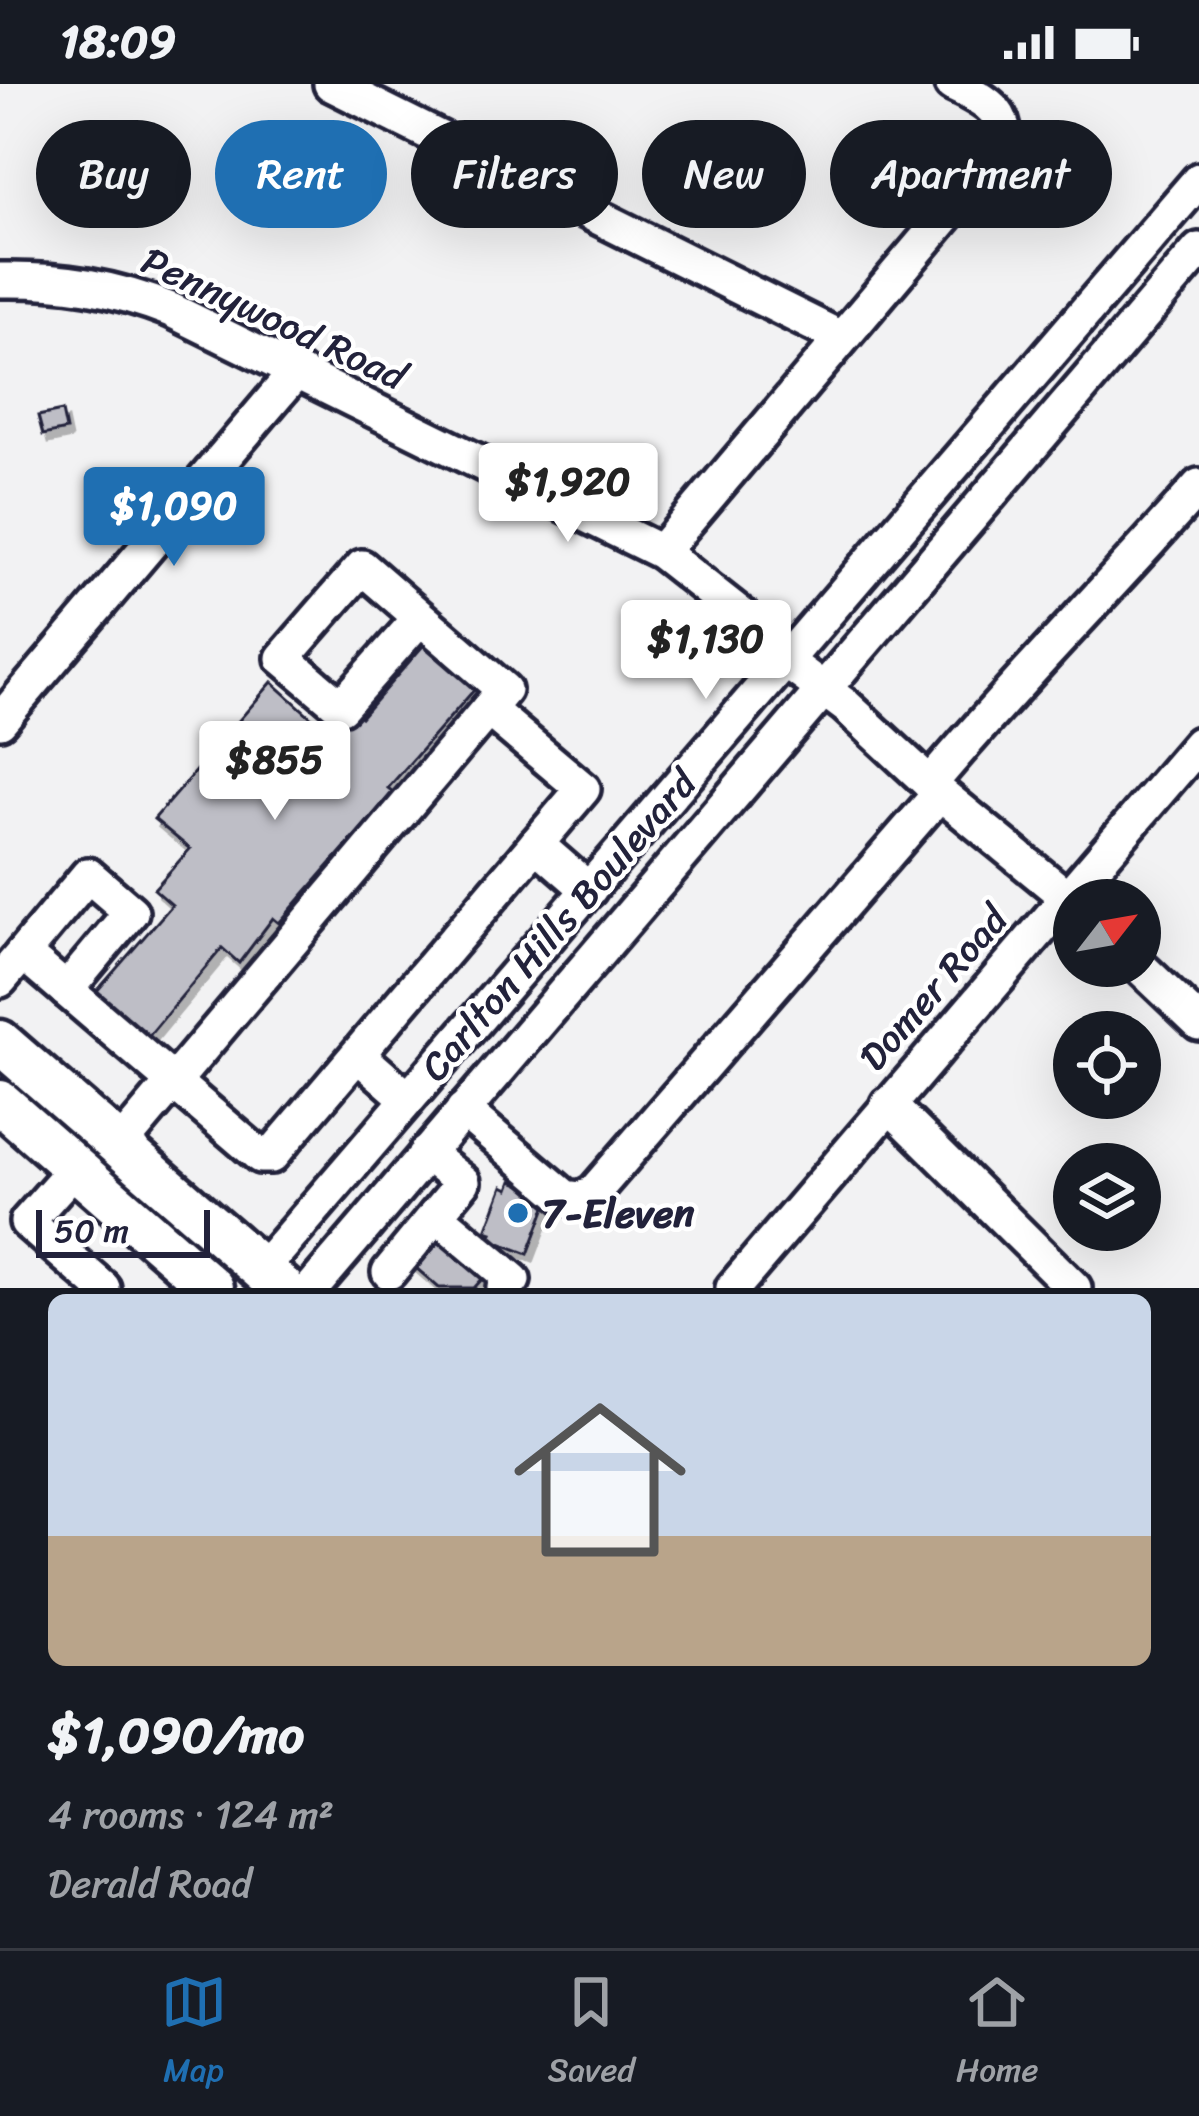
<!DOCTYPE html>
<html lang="en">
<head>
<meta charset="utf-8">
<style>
	body { margin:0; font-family:Sriracha,sans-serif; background:#242831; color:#f1f3f6; height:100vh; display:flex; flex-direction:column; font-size:45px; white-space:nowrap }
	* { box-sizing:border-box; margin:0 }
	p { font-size:39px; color:#9ea1a6 }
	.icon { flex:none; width:66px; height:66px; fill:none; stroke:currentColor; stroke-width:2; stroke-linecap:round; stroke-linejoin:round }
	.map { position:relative; height:1204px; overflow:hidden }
	.panel { display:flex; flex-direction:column; background:#171b24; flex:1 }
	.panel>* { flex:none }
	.hud { position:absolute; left:36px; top:36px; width:1128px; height:108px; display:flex; gap:24px }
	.needle { width:78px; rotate:59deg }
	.controls { position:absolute; left:1053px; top:795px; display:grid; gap:24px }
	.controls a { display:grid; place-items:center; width:108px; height:108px; border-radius:50%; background:#171b24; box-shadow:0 12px 48px #0002; font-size:60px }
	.scale { position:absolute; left:36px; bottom:30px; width:174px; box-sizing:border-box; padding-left:12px; border:6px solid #22223b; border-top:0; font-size:33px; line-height:42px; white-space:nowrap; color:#22223b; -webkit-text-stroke:9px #fff; paint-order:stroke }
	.price { position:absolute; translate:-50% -102px; padding:0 27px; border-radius:12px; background:#fff; color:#222; font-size:39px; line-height:78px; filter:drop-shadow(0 3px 6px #0008) }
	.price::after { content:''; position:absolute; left:50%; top:72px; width:36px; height:27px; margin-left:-18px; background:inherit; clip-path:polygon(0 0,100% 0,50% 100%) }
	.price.on { background:#1f6fb2; color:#fff }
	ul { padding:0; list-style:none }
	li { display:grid; align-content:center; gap:24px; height:636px; padding:0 48px }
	li span { display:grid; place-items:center; height:372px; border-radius:18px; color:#555 }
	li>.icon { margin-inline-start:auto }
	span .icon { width:216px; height:216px; fill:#fffc; stroke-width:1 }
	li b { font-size:51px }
	.tag { padding:0 42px; border-radius:54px; background:#171b24; box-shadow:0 12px 48px #0002; font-size:42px; line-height:108px }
	.tag.on { background:#1f6fb2; color:#fff }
	.status { display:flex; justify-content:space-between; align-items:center; height:84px; padding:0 60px; background:#171b24; direction:ltr }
	.status svg { height:33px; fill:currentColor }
	.dock { display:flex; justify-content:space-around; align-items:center; height:168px; border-top:3px solid #363941; background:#171b24; font-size:33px; color:#9ea1a6 }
	.dock a { display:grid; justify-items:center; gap:6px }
	.dock .on { color:#1f6fb2 }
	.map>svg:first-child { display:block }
	.building { fill:#bebec6; stroke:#22223b; stroke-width:3; filter:url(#shadow) }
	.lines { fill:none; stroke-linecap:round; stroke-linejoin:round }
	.minor-casing { stroke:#22223b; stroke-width:42 }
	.major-casing { stroke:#22223b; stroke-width:51 }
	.minor { stroke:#fff; stroke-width:33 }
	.major { stroke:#fff; stroke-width:42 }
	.poi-dot { fill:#1f6fb2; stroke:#fff; stroke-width:4.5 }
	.labels { text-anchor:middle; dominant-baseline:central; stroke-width:9; stroke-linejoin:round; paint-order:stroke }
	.street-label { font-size:39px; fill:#22223b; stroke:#fff }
	.poi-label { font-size:39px; font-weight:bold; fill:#22223b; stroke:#fff; text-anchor:start }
</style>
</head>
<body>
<div class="status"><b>18:09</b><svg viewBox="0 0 49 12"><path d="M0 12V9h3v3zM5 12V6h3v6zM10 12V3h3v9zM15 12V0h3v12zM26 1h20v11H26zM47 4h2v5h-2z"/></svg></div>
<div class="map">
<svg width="1199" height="1204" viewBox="0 0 1199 1204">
	<defs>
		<filter id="shadow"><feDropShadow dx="5" dy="8" stdDeviation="0" flood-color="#0004"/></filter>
	</defs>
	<rect width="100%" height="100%" fill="#f2f2f3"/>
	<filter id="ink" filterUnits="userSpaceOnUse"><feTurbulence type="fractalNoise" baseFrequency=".00833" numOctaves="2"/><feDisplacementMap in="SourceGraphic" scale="24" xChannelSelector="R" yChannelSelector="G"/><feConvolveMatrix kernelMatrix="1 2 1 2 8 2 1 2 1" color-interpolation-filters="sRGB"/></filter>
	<g filter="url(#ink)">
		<g class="building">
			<path d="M62,327l4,19 -23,5 -5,-19z"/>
			<path d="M429,555l52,43 -93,106 5,4 -114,131 -6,-5 -34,45 -17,-15 -75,90 -51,-46 76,-87 -18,-16 36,-40 -36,-30 118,-137 51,46 24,-24 14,13z"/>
			<path d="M512,1097l38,15 -22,58 -39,-15 3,-6 -6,-2 17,-45 6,3z"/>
			<path d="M434,1147l50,46 -10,11h-35l-31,-27z"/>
		</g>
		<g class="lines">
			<defs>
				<g id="minor">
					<path d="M331,0l510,254"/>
					<path d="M0,196c62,-1 113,7 171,30l490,242 103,81 23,29 59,44 94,87 134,110"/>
					<path d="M661,468l333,-393c24,-43 -6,-58 -42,-75"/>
					<path d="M0,637l296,-349"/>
					<path d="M930,700c86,-103 181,-197 269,-298"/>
					<path d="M536,760l53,46"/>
					<path d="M23,869l65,-78 43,37 -65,78"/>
					<path d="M1139,882l60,57"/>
					<path d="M0,896l23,-27 237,203h11l312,-367 -95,-80"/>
					<path d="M358,971l49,43"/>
					<path d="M888,1020l186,184"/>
					<path d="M463,1026l102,87 16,2 13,-7 346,-399"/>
					<path d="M120,1061l384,-455 -142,-123 -79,91 58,49 79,-89"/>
					<path d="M75,1084l-48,54 76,66"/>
					<path d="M436,1131l77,65 -9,8"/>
					<path d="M263,1184l936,-1088"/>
					<path d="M389,1188l74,-90 -37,-29"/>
					<path d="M312,1204l887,-1038"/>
					<path d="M733,1204l466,-544"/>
				</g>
				<g id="major">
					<path d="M0,958l283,246"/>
					<path d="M0,1018l212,186"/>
				</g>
			</defs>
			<use href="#minor" class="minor-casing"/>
			<use href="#major" class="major-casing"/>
			<use href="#minor" class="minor"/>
			<use href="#major" class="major"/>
		</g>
	</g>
	<circle class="poi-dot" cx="518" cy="1129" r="12"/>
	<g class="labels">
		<g class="street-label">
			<text transform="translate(274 234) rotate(25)">Pennywood Road</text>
			<text transform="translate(558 841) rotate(-49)">Carlton Hills Boulevard</text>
			<text transform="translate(933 904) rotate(-49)">Domer Road</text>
		</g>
		<g class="poi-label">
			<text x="542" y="1129">7-Eleven</text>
		</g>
	</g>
</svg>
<div class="controls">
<a><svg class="needle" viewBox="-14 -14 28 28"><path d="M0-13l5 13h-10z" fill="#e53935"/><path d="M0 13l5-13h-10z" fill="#9ea1a6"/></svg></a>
<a><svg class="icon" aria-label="locate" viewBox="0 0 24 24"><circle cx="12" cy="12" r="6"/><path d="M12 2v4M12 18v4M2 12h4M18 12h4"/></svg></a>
<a><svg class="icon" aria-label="layers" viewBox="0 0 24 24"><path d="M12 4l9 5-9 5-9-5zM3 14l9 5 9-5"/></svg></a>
</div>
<div class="scale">50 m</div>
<b class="price" style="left:568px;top:461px">$1,920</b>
<b class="price on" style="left:174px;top:485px">$1,090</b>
<b class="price" style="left:706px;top:618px">$1,130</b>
<b class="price" style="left:275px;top:739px">$855</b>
<div class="hud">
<a class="tag">Buy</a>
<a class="tag on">Rent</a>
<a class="tag">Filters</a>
<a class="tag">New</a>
<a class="tag">Apartment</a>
</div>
</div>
<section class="panel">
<ul>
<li><span style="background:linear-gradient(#c9d6e8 65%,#b9a48a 0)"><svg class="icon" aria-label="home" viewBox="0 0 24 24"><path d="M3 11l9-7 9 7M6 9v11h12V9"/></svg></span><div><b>$1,090/mo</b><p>4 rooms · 124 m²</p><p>Derald Road</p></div></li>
</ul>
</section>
<nav class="dock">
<a class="on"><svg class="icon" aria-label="map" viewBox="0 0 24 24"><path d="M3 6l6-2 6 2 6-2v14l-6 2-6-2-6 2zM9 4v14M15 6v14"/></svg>Map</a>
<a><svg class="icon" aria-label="saved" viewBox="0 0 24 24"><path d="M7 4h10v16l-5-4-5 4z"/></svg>Saved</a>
<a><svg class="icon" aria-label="home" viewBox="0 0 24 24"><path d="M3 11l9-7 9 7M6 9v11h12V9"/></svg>Home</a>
</nav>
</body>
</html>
